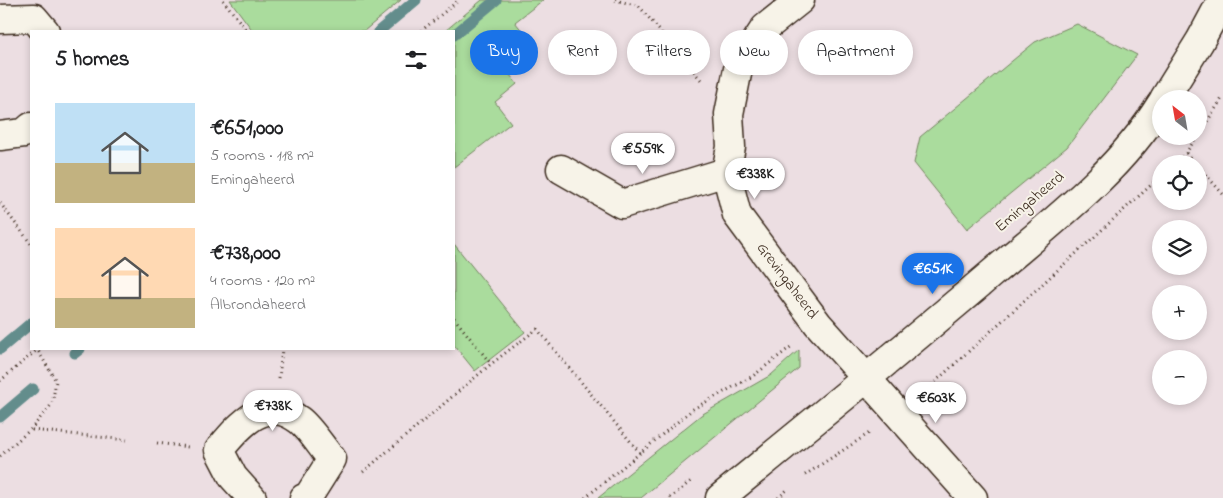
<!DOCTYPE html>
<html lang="en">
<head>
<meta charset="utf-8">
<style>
	body { margin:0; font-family:"Indie Flower",sans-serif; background:#f6f6f6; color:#202124; height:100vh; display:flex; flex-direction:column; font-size:19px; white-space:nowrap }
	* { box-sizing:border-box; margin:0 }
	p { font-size:16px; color:#757577 }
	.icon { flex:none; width:28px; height:28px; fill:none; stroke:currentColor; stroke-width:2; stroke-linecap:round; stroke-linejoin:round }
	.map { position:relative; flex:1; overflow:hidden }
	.side { position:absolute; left:30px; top:30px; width:425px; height:320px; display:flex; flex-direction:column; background:#fff; border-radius:0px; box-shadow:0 2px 8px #0003 }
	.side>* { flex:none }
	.hud { position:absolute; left:470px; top:30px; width:475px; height:45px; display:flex; gap:10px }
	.needle { width:32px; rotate:329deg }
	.controls { position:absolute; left:1152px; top:90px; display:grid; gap:10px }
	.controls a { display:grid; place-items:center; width:55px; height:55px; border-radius:50%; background:#fff; box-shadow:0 2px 8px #0003; font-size:25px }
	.price { position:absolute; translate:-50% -42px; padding:0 11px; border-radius:18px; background:#fff; color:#222; font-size:16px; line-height:32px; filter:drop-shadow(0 1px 2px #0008) }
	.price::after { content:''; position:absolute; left:50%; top:30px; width:15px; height:11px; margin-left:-8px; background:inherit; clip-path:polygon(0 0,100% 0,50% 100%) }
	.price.active { background:#1a73e8; color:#fff }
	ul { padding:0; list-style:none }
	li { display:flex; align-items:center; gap:15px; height:125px; padding:0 25px }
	li span { display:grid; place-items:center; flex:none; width:140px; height:100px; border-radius:0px; color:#555 }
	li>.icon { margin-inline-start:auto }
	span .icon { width:60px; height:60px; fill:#fffc; stroke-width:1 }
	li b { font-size:21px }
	h2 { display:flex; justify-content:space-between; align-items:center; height:60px; padding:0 25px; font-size:21px }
	.chip { padding:0 18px; border-radius:22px; background:#fff; box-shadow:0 2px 8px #0003; font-size:18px; line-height:45px }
	.chip.active { background:#1a73e8; color:#fff }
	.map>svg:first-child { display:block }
	.green { fill:#aadc9d; stroke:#72835e }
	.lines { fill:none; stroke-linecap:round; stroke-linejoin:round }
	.stream { stroke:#638d8c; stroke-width:11 }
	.minor-casing { stroke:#3b2a1e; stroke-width:31 }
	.tertiary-casing { stroke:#3b2a1e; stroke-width:31 }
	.path { stroke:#3b2a1e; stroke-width:3; stroke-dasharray:1 4; stroke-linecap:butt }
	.minor { stroke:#f7f3e8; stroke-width:28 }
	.tertiary { stroke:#f7f3e8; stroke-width:28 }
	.labels { text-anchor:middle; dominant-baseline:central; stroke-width:4; stroke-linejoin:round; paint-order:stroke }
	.street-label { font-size:16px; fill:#3b2a1e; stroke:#f7f3e8 }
</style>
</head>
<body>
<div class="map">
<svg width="1223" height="498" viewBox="0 0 1223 498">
	<rect width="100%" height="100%" fill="#ecdee2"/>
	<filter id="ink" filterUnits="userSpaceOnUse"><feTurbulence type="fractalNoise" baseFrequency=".02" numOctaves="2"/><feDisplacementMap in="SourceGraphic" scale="10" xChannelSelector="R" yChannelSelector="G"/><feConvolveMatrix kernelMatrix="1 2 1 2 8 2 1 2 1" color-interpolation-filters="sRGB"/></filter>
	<g filter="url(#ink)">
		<g class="green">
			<path d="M230,0h171l-37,31h-111z"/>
			<path d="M482,0h61l-28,22 17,21 -29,23 14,18 -22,18 16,21 -57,44v-136h-9z"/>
			<path d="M1077,24l60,31 -70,92 -100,82 -53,-66 6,-26 115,-95z"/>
			<path d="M454,244l71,88 -50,39 -21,-26z"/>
			<path d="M799,350v18l-158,130h-43l103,-83 70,-40z"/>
		</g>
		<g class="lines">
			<g class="stream">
				<path d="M379,31l37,-31"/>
				<path d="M454,35l42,-35"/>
				<path d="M0,349l31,-26"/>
				<path d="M75,353l5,-4"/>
				<path d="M0,417l33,-28"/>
			</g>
			<defs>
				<g id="minor">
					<path d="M800,0l-35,28 -27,41 -9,45 2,33 -5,25 11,43 81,109 155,174"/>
					<path d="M0,19l34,-1 11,13"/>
					<path d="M0,136l24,-3 7,-6"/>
					<path d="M561,169l61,35 104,-32"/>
					<path d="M252,498l-19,-21 -14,-27c21,-25 46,-56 80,-30 11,8 23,28 33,39l-24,38 -4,1"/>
				</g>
				<g id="tertiary">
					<path d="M1164,99l36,-58 22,-41"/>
					<path d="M720,498c91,-74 182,-148 271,-224 61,-52 128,-102 170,-170"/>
				</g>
			</defs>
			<use href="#minor" class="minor-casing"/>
			<use href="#tertiary" class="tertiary-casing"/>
			<g class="path">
				<path d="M223,0l24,31"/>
				<path d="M615,0l24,6 62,74"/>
				<path d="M421,31l38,-31"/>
				<path d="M1199,134l24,-37"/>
				<path d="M1186,153l10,11"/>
				<path d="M1175,164l11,-11 11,-17"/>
				<path d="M1199,167l24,27"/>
				<path d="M0,203l31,41"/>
				<path d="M454,318l37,46"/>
				<path d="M279,378l3,-29"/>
				<path d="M0,381l38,-32"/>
				<path d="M924,392l237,-216"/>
				<path d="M32,430l95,10"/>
				<path d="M157,443l31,4"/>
				<path d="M0,456l31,-27 21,-25 4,-23 -19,-32"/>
				<path d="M363,472l128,-108 46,-35 103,124 53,-44 60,-33 39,-30"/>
				<path d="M805,475l66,-43"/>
				<path d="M585,498l55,-45"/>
				<path d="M670,498l21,-17"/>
				<path d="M778,498l9,-8"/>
			</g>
			<use href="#minor" class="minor"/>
			<use href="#tertiary" class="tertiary"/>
		</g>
	</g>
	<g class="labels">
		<g class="street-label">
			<text transform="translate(1030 202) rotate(-40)">Emingaheerd</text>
			<text transform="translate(787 281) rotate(53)">Grevingaheerd</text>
		</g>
	</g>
</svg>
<div class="controls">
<a><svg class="needle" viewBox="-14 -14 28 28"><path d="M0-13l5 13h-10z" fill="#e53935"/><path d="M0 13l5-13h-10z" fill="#757577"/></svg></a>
<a><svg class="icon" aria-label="locate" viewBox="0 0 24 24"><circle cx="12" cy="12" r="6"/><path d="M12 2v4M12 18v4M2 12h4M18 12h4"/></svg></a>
<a><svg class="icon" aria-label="layers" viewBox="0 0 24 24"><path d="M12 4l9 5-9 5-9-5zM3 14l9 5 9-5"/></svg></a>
<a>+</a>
<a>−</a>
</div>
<b class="price" style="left:643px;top:175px">€559K</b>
<b class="price" style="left:755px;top:200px">€338K</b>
<b class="price active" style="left:933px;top:295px">€651K</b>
<b class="price" style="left:936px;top:424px">€603K</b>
<b class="price" style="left:273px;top:432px">€738K</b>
<div class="hud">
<a class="chip active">Buy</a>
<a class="chip">Rent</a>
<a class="chip">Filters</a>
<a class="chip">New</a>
<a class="chip">Apartment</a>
</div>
<section class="side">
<h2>5 homes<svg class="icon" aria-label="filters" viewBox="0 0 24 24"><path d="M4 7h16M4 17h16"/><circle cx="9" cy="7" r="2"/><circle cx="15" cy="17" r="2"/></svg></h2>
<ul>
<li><span style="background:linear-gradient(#bfe0f5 60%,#c2b280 0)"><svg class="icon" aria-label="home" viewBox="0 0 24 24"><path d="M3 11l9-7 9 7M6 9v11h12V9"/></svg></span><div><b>€651,000</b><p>5 rooms · 118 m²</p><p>Emingaheerd</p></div></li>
<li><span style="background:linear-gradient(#ffd9b3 70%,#c2b280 0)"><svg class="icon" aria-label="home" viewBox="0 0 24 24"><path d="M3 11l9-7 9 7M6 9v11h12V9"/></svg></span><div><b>€738,000</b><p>4 rooms · 120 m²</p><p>Albrondaheerd</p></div></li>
</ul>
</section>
</div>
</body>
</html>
